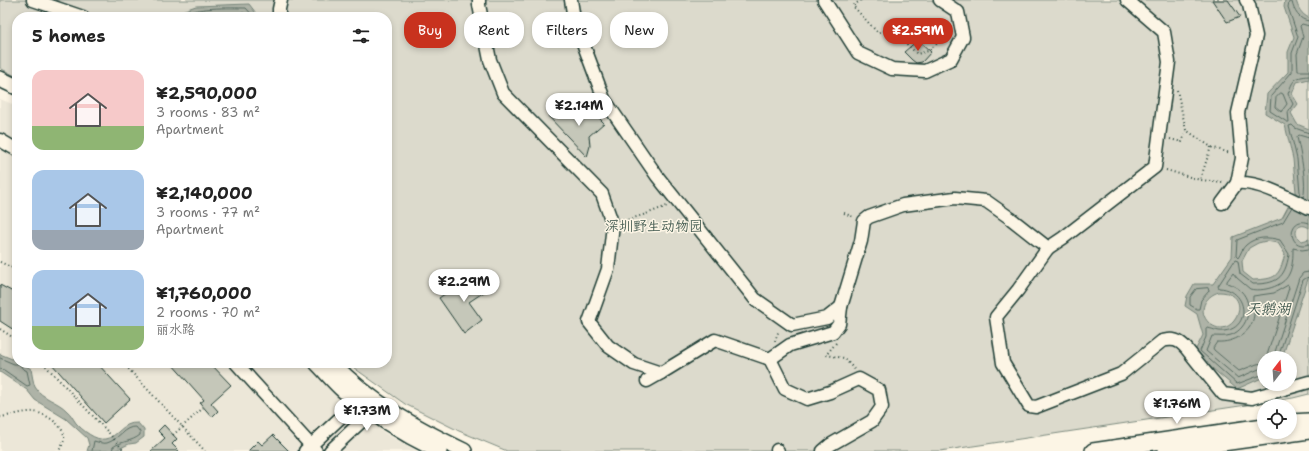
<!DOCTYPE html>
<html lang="en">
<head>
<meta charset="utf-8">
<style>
	body { margin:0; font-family:"Shantell Sans","LXGW WenKai TC",sans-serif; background:#f6f6f6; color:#222; height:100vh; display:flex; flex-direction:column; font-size:15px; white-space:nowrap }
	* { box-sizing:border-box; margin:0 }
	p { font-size:13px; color:#767676 }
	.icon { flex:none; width:22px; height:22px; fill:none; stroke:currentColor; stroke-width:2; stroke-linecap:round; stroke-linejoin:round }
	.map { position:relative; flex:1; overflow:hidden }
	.details { position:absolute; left:12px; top:12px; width:380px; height:356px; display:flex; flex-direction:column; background:#fff; border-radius:16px; box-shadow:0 2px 6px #0003 }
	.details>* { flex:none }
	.hud { position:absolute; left:404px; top:12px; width:380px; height:36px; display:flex; gap:8px }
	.needle { width:26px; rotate:17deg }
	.fabs { position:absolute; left:1257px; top:351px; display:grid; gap:8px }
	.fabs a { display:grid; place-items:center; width:40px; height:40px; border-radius:50%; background:#fff; box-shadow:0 2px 6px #0003; font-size:20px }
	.price { position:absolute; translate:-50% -34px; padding:0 9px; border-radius:14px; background:#fff; color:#222; font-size:13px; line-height:26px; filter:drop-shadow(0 1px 2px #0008) }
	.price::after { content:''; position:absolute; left:50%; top:24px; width:12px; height:9px; margin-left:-6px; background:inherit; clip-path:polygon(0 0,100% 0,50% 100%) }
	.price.on { background:#c8321e; color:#fff }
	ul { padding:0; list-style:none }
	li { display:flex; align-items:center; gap:12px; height:100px; padding:0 20px }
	li span { display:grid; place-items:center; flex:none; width:112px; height:80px; border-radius:12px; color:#555 }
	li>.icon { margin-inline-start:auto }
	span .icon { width:48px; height:48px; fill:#fffc; stroke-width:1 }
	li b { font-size:17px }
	h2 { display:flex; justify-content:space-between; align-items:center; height:48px; padding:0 20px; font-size:17px }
	.pill { padding:0 14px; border-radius:16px; background:#fff; box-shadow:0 2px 6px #0003; font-size:14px; line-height:36px }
	.pill.on { background:#c8321e; color:#fff }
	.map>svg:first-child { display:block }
	.built { fill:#ece7d8 }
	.green { fill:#dcdacc; stroke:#7e8c80; fill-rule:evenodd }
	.water { fill:#aeb3a7; stroke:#758479; fill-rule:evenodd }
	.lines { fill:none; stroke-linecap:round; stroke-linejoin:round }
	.shore { stroke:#586c62; stroke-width:1 }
	.building { fill:#c5c7b9; stroke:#1f3d34 }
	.minor-casing { stroke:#1f3d34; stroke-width:15 }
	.major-casing { stroke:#1f3d34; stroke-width:18 }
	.path { stroke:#1f3d34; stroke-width:2; stroke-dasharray:1 3; stroke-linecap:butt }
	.minor { stroke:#fcf5e5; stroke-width:12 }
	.major { stroke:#fcf5e5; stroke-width:15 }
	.labels { text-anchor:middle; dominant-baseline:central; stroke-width:3; stroke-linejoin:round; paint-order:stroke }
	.park-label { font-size:14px; fill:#455c52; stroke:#fcf5e5 }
	.water-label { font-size:15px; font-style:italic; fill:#435a51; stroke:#fcf5e5 }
</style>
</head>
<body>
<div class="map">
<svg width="1309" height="451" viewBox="0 0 1309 451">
	<rect width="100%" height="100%" fill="#fcf5e5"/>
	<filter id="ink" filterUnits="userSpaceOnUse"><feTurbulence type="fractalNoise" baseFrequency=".025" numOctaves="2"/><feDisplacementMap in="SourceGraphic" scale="8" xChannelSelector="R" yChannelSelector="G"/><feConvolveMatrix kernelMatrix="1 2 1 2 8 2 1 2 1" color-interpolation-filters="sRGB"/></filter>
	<g filter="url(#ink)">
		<path class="built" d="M0,99l17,7v257h289l51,51 31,21 29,16h-417z"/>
		<path class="green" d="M0,0h1309v394l-16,4 -353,53h-433l-48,-20 -54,-27 -58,-41h40v-346h-370v60l-17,-9zM1264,358h26v26h-26z"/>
		<g class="water">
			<path d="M1285,0h11c2,8 5,14 13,18v61l-12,3 -5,12 6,10 -7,9 6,11 12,5v99c-11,-8 -19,7 -7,13l7,-2v37l-27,82h-18v19l-27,12 -43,-36 9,-18 -6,-21 -12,-8 2,-10 7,-12h19l19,-27 1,-20 49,-19 14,-26 -3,-33 -8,-34 -20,-12 2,-19 21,-22v-20l6,-15 -10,-30zM1266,241l12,2 7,11c-6,23 -9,25 -32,26l-10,-8 -1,-11 7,-13 9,-5zM1219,292c38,0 14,52 -10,31 -12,-12 -4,-27 10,-31z"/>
			<path d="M249,4l10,13h-82l2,-5 17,-6z"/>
			<path d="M0,354l17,7v2h4l10,6c1,5 2,13 4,18 7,12 23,14 32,24 4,3 6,8 9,12 6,7 20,18 29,16 14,-2 16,-17 33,-16l6,7v7l-8,6 -7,1 -15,7h-27l2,-6 -2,-7 -21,-19 -31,-19 -8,-10 -27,-18z"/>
		</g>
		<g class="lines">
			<g class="shore">
				<path d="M182,17c8,-11 50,-9 64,-9l8,9"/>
				<path d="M192,17c16,-6 35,-4 52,-4l4,4"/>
				<path d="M1309,21c-10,-1 -15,-10 -17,-19h-3l-1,5 10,30 -6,16v19l-21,24 -1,15 17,11h2l-1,-10 5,-8 -5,-10c5,-14 6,-17 21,-18"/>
				<path d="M1309,26l-7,-2 -2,2 3,11 -6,17 1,17h11"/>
				<path d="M1281,93l2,1 4,10 -6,8 -6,-5 1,-9z"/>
				<path d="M1299,195l1,-3 -3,-33 -8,-33 3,-1 3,3 14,5"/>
				<path d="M1303,197c5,-12 -3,-46 -6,-60l2,-2 10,3"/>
				<path d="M1309,223c-22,-9 -23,29 0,21"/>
				<path d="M1208,288l1,3 -8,9 -2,9h-2l-7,-4v-8l6,-8z"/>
				<path d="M0,358l14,6h5l3,4 5,3 3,14 -3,1 -23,-16 -4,-1"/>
				<path d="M1273,358l26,-80 4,-5 6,-1"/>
				<path d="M1278,358l25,-78 3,-2 3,-1"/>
				<path d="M1264,363l-7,1 -18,7 -25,-21 -1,-2 4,-6c17,1 35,-9 37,-27 1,-7 -2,-13 -1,-19l21,-3 14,-8 1,3 -21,64 -1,6"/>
				<path d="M1264,369h-5l-21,9 -32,-27 6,-15c7,0 13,1 19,-1 18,-7 23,-31 10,-44 -4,-4 -9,-6 -14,-8v-2l6,-8 4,5 13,11c12,3 33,-2 39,-15 4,-8 4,-18 4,-26l9,2 7,-1"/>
				<path d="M1264,374l-27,10 -37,-33 6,-14v-9c6,0 11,4 18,3 28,-3 24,-42 -5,-43l-1,-2 17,-26 3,1 2,13 13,10c23,0 32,-5 36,-30l-9,-14c-11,-3 -24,-4 -34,5 -4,3 -5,9 -8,13l-2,-2 1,-16 46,-18 9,-15"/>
				<path d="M92,451l2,-10c4,1 9,3 13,2 11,-3 17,-17 29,-16l4,5v3c-8,7 -19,6 -27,12l-1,4"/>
			</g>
		</g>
		<g class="building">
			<path d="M1212,0h16l12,17 -13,5z"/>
			<path d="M918,40l13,12 -9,10 -6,1 -4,-3 -8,-8z"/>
			<path d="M587,106l17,17 -15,13 1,10 -3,11 -39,-41 21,-1 11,-3z"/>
			<path d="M475,273l12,17 -18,12 13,18 -18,14 -25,-36z"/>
			<path d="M0,285l17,9v38l-17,-11z"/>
			<path d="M51,363h46l33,36 -26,24z"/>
			<path d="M171,363h39l21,22 -20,18 7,8 -6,6 -12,-14 4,-3z"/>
			<path d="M164,425l13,14 -5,5 7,7h-28l14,-13 -7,-7z"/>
			<path d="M273,435l16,16h-41l10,-10 4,4z"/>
		</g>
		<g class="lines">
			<defs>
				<g id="minor">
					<path d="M33,0l50,17"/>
					<path d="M479,0v5l11,55 13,33 99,101 11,31 -5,44 -19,53 19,24 26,18 27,9 54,-33 55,19 20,-14 43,-13 6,-8 2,-17 20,-66 3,-20 5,-4 34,-12 52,-7 31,3 24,17 38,30 -30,42 -22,27 7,46 26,43 7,1 85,-33 41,-33c11,-3 17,-1 24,7l37,46 29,4 57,-16"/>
					<path d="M571,0l3,19 30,80 53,77 98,123 37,26 35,-7 14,-11"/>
					<path d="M824,0l34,53 34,16 33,2 26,-12 12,-22 -5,-25 -18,-12"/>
					<path d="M1246,0l3,5 7,31 -18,77 4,45 -5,25c22,-2 52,15 72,25"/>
					<path d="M279,17v-8l2,-9"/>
					<path d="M0,140l17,10"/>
					<path d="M1222,203l15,-20"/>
					<path d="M1048,248l15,-10 92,-71 14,-105 -5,-30 -37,-32"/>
					<path d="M770,359l15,30 22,10 23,-7 29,-13 20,11 3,17 -10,14 -42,24 -7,6"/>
					<path d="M236,363l80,88"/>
					<path d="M647,381l14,-8"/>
					<path d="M777,450l1,1"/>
					<path d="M305,451l53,-50 14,-4 -1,14 -7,8 -34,32"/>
				</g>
				<g id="major">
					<path d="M0,79l17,8"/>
					<path d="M317,363c9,9 17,19 26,27 29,24 62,45 96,61"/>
					<path d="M332,363c39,40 82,64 132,88"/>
					<path d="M1290,422l19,-1"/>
					<path d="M1093,451l171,-25"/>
					<path d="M1166,451l143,-20"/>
				</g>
			</defs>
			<use href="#minor" class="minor-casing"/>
			<use href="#major" class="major-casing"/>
			<g class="path">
				<path d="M861,0l-8,6 25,27 11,-6 28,27 11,-3 23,-19"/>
				<path d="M1177,90l9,40 25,17 19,6"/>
				<path d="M1170,139l12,3 4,-11"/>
				<path d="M1211,147l-11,33 23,2"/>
				<path d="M1166,170l34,10"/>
				<path d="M844,213l9,4"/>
				<path d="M624,221l22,-7 21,-8"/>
				<path d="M0,262l17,8"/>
				<path d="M16,294l1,-1"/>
				<path d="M0,329l17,11"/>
				<path d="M775,341l4,-11"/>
				<path d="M836,343l-10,12 18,3 10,11"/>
				<path d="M43,363l65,69 16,19"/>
				<path d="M123,363l82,88"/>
				<path d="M0,417c10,-1 24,-6 34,-5 11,1 29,13 30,24 1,5 -3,11 -5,15"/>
				<path d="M173,435l30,-27"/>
			</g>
			<use href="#minor" class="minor"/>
			<use href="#major" class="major"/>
		</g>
	</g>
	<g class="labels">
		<g class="park-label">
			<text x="654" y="226">深圳野生动物园</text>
		</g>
		<g class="water-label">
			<text x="1268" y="309">天鹅湖</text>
		</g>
	</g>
</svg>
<div class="fabs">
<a><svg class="needle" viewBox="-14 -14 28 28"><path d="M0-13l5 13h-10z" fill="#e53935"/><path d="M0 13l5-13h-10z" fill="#767676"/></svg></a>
<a><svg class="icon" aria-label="locate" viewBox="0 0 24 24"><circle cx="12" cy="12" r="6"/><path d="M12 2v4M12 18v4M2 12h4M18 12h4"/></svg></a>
</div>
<b class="price on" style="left:918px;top:52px">¥2.59M</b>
<b class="price" style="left:579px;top:127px">¥2.14M</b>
<b class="price" style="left:464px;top:303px">¥2.29M</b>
<b class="price" style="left:1177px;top:425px">¥1.76M</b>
<b class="price" style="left:367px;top:432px">¥1.73M</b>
<div class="hud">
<a class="pill on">Buy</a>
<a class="pill">Rent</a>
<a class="pill">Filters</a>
<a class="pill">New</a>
</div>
<section class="details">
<h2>5 homes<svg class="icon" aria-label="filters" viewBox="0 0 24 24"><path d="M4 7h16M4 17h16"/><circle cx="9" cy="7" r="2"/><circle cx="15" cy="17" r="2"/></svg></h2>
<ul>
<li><span style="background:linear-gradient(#f6c9c9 70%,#8fb573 0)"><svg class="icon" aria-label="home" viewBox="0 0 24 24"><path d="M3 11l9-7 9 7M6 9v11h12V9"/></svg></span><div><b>¥2,590,000</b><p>3 rooms · 83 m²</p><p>Apartment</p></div></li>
<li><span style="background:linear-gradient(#a9c7e8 75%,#9aa5b1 0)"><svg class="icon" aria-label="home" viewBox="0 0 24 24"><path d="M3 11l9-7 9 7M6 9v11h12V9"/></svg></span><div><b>¥2,140,000</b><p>3 rooms · 77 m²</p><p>Apartment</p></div></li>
<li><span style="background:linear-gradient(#a9c7e8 70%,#8fb573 0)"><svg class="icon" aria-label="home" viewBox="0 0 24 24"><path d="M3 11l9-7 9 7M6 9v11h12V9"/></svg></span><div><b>¥1,760,000</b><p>2 rooms · 70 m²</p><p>丽水路</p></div></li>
</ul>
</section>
</div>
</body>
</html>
